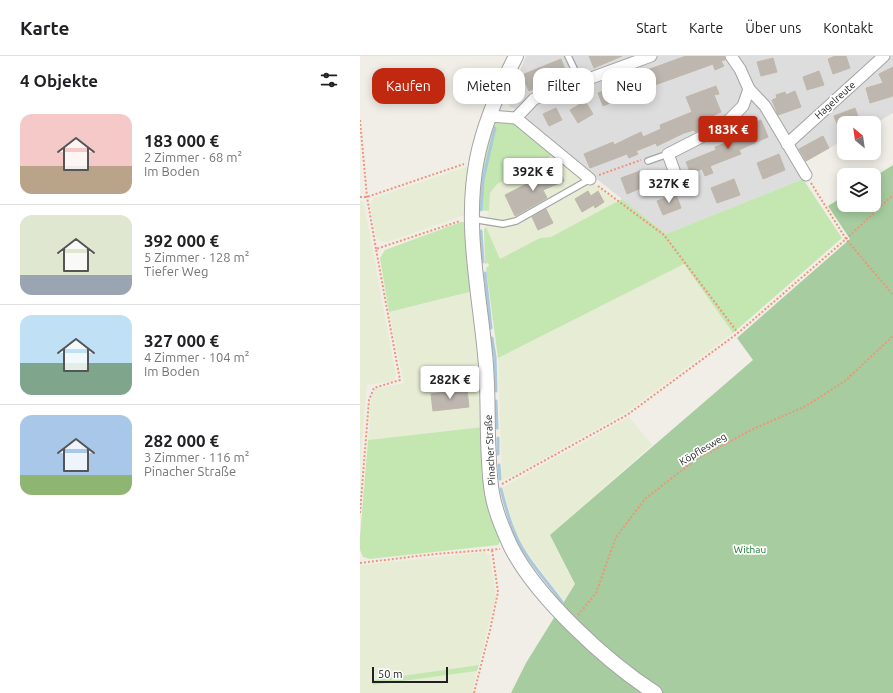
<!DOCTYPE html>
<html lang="de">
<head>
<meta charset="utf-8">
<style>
	body { margin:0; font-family:Ubuntu,sans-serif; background:#f6f6f6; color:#202124; height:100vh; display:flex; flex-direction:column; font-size:15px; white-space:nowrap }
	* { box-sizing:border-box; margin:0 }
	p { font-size:13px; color:#757577 }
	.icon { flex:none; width:22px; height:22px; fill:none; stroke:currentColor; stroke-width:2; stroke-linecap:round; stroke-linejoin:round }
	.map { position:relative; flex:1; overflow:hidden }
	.panel { display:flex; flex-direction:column; background:#fff; width:360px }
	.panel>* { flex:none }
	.top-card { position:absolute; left:12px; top:12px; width:380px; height:36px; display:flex; gap:8px }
	.needle { width:26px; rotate:331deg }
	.fabs { position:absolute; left:477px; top:60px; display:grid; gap:8px }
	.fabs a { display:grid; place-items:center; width:44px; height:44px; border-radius:8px; background:#fff; box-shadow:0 2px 10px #0003; font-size:20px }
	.scale { position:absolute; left:12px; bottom:10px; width:76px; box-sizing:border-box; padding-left:4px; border:2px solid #202020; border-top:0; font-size:11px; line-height:14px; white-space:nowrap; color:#202020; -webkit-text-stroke:3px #fff; paint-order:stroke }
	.price { position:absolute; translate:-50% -34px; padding:0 9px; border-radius:4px; background:#fff; color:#222; font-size:13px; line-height:26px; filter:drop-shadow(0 1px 2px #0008) }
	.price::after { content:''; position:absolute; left:50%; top:24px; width:12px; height:9px; margin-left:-6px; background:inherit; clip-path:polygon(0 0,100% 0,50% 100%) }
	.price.active { background:#c02910; color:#fff }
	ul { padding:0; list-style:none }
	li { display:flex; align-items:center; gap:12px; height:100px; padding:0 20px }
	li+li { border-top:1px solid #e0e0e0 }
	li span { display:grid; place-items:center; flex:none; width:112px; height:80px; border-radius:12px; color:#555 }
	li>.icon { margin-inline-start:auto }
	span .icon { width:48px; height:48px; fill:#fffc; stroke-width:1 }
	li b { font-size:17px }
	h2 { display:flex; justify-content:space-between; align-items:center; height:48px; padding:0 20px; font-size:17px }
	.chip { padding:0 14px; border-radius:12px; background:#fff; box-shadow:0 2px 10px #0003; font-size:14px; line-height:36px }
	.chip.active { background:#c02910; color:#fff }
	header { display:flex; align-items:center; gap:24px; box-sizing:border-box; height:56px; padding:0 20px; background:#fff; border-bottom:1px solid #e0e0e0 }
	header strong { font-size:19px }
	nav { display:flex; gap:22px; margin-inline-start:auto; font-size:14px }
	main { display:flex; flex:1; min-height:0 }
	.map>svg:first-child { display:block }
	.residential { fill:#dedddd }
	.farmland { fill:#e7edd4 }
	.grass { fill:#c4e6b1 }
	.forest { fill:#a6cc9f }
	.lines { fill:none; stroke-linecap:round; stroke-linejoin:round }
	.stream { stroke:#abc9da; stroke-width:3 }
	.building { fill:#bdb7b0; stroke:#c0b7aa }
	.service-casing { stroke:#a4a4a4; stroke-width:8 }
	.minor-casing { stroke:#a4a4a4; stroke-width:13 }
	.tertiary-casing { stroke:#a4a4a4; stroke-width:16 }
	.path { stroke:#ef9678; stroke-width:2; stroke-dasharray:2 2; stroke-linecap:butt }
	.service { stroke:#fff; stroke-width:5.5 }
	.minor { stroke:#fff; stroke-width:11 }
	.tertiary { stroke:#fff; stroke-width:14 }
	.labels { text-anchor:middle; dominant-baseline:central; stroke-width:3.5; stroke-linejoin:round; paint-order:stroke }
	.street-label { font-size:10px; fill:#202020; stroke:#fff }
	.park-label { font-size:10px; fill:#14772b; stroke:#fff }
</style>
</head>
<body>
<header>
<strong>Karte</strong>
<nav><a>Start</a><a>Karte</a><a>Über uns</a><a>Kontakt</a></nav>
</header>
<main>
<section class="panel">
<h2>4 Objekte<svg class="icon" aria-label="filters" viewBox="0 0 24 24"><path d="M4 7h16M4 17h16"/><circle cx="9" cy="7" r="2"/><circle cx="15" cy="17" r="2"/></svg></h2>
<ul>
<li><span style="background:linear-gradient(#f6c9c9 65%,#b9a48a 0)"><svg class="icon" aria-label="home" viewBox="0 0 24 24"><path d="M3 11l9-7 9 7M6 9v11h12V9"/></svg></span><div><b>183 000 €</b><p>2 Zimmer · 68 m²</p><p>Im Boden</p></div></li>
<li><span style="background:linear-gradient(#dfe7d0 75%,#9aa5b1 0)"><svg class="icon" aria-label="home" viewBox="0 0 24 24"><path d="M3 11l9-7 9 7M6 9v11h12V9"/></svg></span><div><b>392 000 €</b><p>5 Zimmer · 128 m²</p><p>Tiefer Weg</p></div></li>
<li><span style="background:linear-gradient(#bfe0f5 60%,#7fa58c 0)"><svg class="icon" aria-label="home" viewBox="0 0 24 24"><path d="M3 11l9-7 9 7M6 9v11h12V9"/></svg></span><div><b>327 000 €</b><p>4 Zimmer · 104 m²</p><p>Im Boden</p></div></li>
<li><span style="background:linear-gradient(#a9c7e8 75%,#8fb573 0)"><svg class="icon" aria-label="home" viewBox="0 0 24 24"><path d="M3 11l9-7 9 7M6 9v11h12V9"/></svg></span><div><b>282 000 €</b><p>3 Zimmer · 116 m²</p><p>Pinacher Straße</p></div></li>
</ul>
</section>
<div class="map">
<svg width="533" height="637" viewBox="0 0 533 637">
	<rect width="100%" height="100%" fill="#f0eee7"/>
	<path class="residential" d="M166,0h367v57l-19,11 -30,-1v17l-48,27 7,12 -137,55 -142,-113 -1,-5 2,-5 -15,-4 -2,-5z"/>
	<g class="farmland">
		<path d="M194,97l63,49 -66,35 -11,1 -40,22 -14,-33 4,-34 7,-9 56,-29z"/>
		<path d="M108,110l3,2 -4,44 -2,3 -78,27 -7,-1 -4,-3 -6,-34 4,-6z"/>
		<path d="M0,144l4,3 32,173 -3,5 -26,4 -7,79z"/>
		<path d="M324,208l49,69 -106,79 -114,64 -11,4 -4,-122z"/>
		<path d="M113,235l8,74 2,62 -115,13 3,-41 4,-10 29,-6 -15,-71z"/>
		<path d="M269,361l23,28 -102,90 25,49 -11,17 -39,-52 -8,-13 -9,-27 -5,-22z"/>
		<path d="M125,496l5,4 6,39 -17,70 -106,15v5l104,-14 -5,22h-112v-128z"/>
	</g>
	<g class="grass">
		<path d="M138,64l18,3 37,32 -56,29 -7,9 -1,18 -12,-1c2,-25 4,-61 15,-84 1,-2 4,-4 6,-6z"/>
		<path d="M443,123l39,59 -109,95 -49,-69 -186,94 -12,-90 3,-2 -1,-3 -3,1 -1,-35 2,-2 14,32 40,-21 11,-1 71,-38 44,35z"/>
		<path d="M101,166h5l7,69 -84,21 -9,-54 5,-8z"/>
		<path d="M123,371l19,111 -4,7 -128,14 -7,-2 -3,-7v-13l8,-97z"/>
		<path d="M119,609l-2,6 -104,14v-5z"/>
	</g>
	<path class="forest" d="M533,109v528h-382l15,-30 49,-79 -25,-49 203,-175 -16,-22 113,-99 -22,-33 16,-10v9h30v-28z"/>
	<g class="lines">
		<g class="stream">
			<path d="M121,154l2,-30 12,-52"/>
			<path d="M121,175l2,31"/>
			<path d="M125,217l6,55"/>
			<path d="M132,282l3,19 1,34"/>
			<path d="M136,345l1,27"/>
			<path d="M138,382v16"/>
			<path d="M139,409l1,14"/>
			<path d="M141,433c4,16 8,32 15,47 10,23 31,45 46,66"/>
		</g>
	</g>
	<g class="building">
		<path d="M229,0h33l-28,12z"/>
		<path d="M326,0h38l1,4 -4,1 3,5 -9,4 -2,-6 -11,4 -61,22 1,3 -16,6v-3l-23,10 -5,-13 50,-18 -1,-5z"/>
		<path d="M475,0h11l4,12 -17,6 -5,-15z"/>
		<path d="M413,2l4,14 -16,4 -4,-14z"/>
		<path d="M201,3l6,16 -38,16 -7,-16z"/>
		<path d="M533,11v29l-23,7 -4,-15 17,-5 -4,-9z"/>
		<path d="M459,15l5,14 -17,5 -4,-13z"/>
		<path d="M356,30l3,8 -5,1 7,17 -9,4 2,6 -19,10 -1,-2 -10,3 -27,13 -1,-3 -20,8 2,3 -9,4 -2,-4 -37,14 -6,-14 29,-12 1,3 27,-13 2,5 18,-8 -1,-4 32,-13 -6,-15z"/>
		<path d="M435,35l6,16 -23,8 -6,-15 5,-2 -1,-3 9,-3 1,3z"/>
		<path d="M225,45l8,13 -15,9 -8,-13z"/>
		<path d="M196,52l6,12 -13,6 -6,-12z"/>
		<path d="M495,52l5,15h-16l-1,16 -9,-23z"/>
		<path d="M401,64l7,17 -29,13 2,4 -31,12 3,7 -8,3 -3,-7 -11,5 -5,-12 30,-12 -1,-3 32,-12 -3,-7z"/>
		<path d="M463,80l6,12 -23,13 -7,-12z"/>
		<path d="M419,98l6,16 -22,9 -6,-16z"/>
		<path d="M198,112l6,13 -21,9 4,8 -32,18 -10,-21z"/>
		<path d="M280,115l6,15 -19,8 -6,-16z"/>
		<path d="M374,123l6,16 -23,8 -6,-15z"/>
		<path d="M228,135l3,5 7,-5 6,11 -9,6 -1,-3 -12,7 -7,-13z"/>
		<path d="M316,138l5,14 -18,7 -6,-14z"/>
		<path d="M186,153l7,14 -15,7 -6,-13z"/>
		<path d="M107,333l2,18 -36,4 -2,-17z"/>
	</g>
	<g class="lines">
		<defs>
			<g id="service">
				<path d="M208,0l12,25"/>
				<path d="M288,105l20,-7"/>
				<path d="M112,163l31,5 13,-3 74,-42"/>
			</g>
			<g id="minor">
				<path d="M371,0l9,13 9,20 16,17 41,69"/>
				<path d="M129,60l27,2 18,-19 117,-43"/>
				<path d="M156,62l74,61"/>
				<path d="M427,88l97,-88"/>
				<path d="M319,128l-11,-30 55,-28 20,-20 6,-17"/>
			</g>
			<path id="tertiary" d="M156,0c-17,33 -32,67 -39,103 -13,65 2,131 8,195 5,46 0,94 7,139 3,19 11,37 19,54 26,51 96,115 144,146"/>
		</defs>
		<use href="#service" class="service-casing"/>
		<use href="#minor" class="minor-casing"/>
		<use href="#tertiary" class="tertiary-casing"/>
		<g class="path">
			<path d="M0,64l7,77 9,52"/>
			<path d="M239,119l42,-15"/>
			<path d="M451,127l35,56 47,56"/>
			<path d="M238,130l66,49 74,98"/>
			<path d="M0,141h7l97,-33"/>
			<path d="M142,428l125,-69 111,-82 108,-94 47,-44"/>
			<path d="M0,457l9,-113 5,-12 26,-8 -24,-131 84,-28"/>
			<path d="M0,507l75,-9 65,-5"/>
			<path d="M218,559l18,-22 20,-56 29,-38 50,-39 58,-31 53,-23 39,-25 48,-45"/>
			<path d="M114,637l16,-63 8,-38 -6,-42"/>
		</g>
		<use href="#service" class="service"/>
		<use href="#minor" class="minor"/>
		<use href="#tertiary" class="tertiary"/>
	</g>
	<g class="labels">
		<g class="street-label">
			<text transform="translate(475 44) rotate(-42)">Hagelreute</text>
			<text transform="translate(343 393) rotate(-31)">Köpflesweg</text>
			<text transform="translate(130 394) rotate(-93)">Pinacher Straße</text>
		</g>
		<g class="park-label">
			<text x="390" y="493">Withau</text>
		</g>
	</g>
</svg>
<div class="fabs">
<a><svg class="needle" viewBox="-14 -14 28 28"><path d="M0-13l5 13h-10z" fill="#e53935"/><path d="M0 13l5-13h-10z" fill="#757577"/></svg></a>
<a><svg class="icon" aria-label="layers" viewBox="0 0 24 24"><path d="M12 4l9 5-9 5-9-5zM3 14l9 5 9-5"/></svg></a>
</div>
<div class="scale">50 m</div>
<b class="price active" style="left:368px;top:94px">183K €</b>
<b class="price" style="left:173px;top:136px">392K €</b>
<b class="price" style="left:309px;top:148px">327K €</b>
<b class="price" style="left:90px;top:344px">282K €</b>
<div class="top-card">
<a class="chip active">Kaufen</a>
<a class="chip">Mieten</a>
<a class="chip">Filter</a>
<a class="chip">Neu</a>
</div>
</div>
</main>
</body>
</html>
